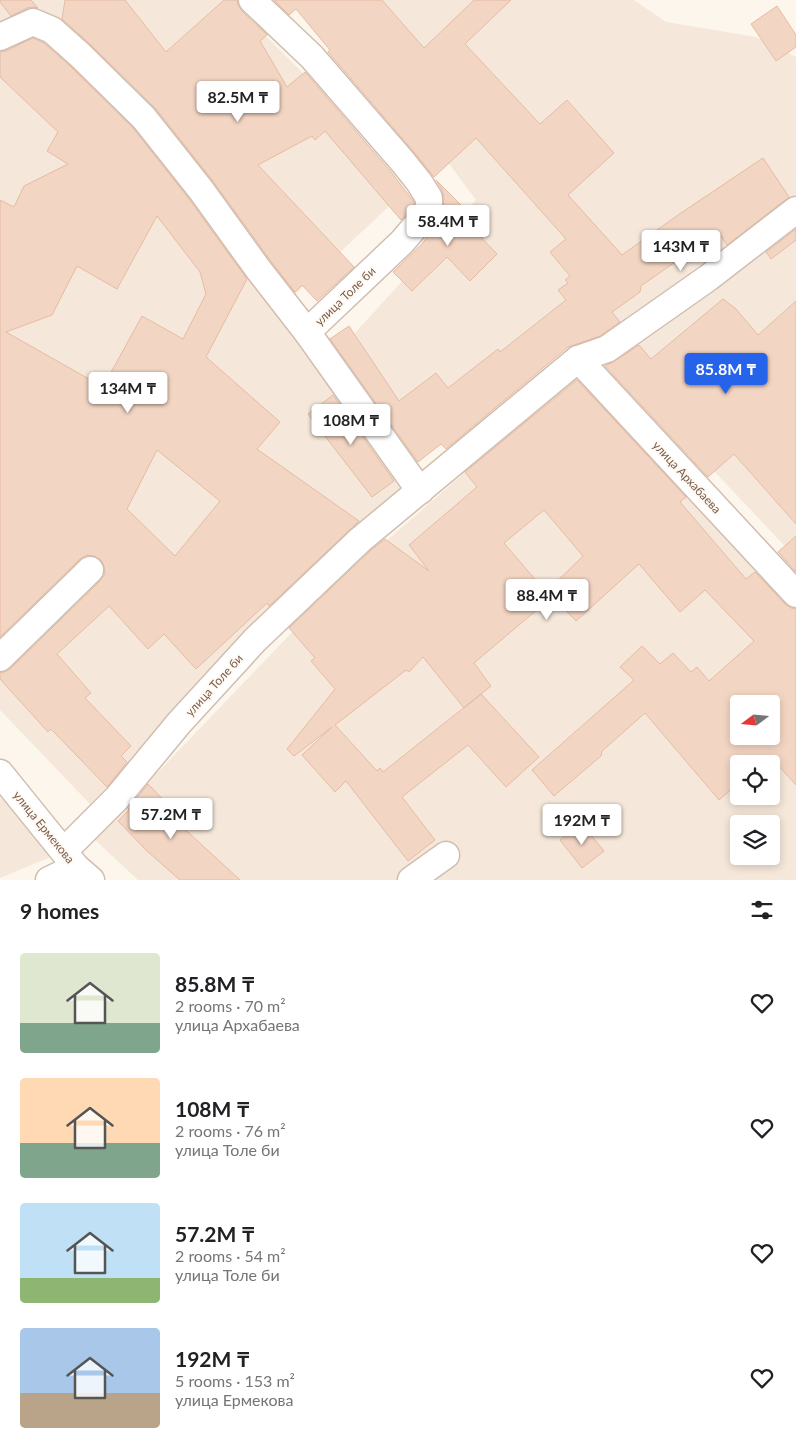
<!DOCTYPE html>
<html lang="en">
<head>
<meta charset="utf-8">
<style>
	body { margin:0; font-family:Lato,sans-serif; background:#f6f6f6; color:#202124; height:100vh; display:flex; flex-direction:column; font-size:19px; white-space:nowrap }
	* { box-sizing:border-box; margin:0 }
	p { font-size:16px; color:#757577 }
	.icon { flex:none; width:28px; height:28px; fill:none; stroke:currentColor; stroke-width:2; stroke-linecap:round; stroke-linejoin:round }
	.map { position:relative; height:880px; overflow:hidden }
	.sheet { display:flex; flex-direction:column; background:#fff; flex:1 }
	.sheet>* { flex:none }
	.needle { width:32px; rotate:254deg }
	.fabs { position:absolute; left:730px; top:695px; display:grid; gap:10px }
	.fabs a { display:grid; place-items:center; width:50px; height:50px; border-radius:5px; background:#fff; box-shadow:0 2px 8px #0003; font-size:25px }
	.price { position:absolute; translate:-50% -42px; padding:0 11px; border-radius:5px; background:#fff; color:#222; font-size:16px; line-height:32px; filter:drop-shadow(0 1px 2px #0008) }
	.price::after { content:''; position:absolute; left:50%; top:30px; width:15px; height:11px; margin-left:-8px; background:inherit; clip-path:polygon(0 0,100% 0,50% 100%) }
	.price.current { background:#2563eb; color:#fff }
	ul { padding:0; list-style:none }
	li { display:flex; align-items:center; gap:15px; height:125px; padding:0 20px }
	li span { display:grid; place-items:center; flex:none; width:140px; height:100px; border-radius:5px; color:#555 }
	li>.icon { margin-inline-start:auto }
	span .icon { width:60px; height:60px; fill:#fffc; stroke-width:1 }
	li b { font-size:21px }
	h2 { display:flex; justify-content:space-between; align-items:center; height:60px; padding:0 20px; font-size:21px }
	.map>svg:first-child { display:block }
	.residential { fill:#f5e8da; fill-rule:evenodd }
	.building { fill:#f3d5c3; stroke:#e6bba3; fill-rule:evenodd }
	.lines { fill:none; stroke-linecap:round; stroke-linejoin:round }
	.street-casing { stroke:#d1beb0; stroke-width:29 }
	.street { stroke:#fff; stroke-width:26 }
	.labels { text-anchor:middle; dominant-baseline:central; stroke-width:4; stroke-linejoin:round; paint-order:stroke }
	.street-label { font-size:12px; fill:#7a5c4d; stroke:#fffaf3 }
</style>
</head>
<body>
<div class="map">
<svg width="796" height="880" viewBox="0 0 796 880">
	<rect width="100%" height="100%" fill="#fdf6ec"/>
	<g class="residential">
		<path d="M0,0h230l70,70 98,128 -122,114 127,181 -313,311 -90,-94z"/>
		<path d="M314,0h320l32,22 90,15 40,20v501l-218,-231 -155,118 -68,-112 121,-133 -120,-162z"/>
		<path d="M576,375l220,239v266h-658l-44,-41 250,-261zM739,704h32v32h-32zM739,764h32v32h-32zM739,824h32v32h-32z"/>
		<path d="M0,797l58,57 -58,24z"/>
	</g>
	<g class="building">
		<path d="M0,0h31l7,8 -6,-1 -5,1 -16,8 -11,-14z"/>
		<path d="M65,0h60l41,52 58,-52h13l1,5 4,6 25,24 -7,6 27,46 18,-15 86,100 23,30 -1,4 -12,14 -76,-89 -10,9 -3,-4 -54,29 96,102 -37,34 -15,-16 -7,7 -25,-32 -57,-79 -57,-72 -66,-65 -28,-25z"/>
		<path d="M274,0h108l42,48 50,-48h37l-46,44 75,80 27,-24 47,53 -46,42 54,60 56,-40 85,-57 26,39 -62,48 -7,-10 -6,4 -2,-3 -71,50 -1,6 -28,20 8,10 -20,14 -32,11 -122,102 -5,-5 -23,18 -88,-123 19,-13 50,75 37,-28 12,15 50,-39 2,3 66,-52 -8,-10 10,-7 -3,-3 5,-4 -20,-24 16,-13 -90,-101 -42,39 -20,-25 -86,-100 2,-2 -34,-41 -7,6z"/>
		<path d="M777,6l19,29v12l-20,14 -25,-37z"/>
		<path d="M33,38l11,5 26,23 63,62 56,71 58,80 -41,78 74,65 -23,27 102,72 -90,85 -2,-3 -71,66 -32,-35 -16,15 -39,-43 -52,48 34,39 -6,5 46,48 -10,10 6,6 -20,25 -56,-58 -3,3 -48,-53v-6l4,-1 6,-3 90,-88 5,-7 -1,-8 -3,-6 -7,-4 -7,-1 -7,4 -80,78v-437l14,7 10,-21 44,-22 -21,-13 11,-19 -58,-55v-25l6,-1zM157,216l43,56 6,22 -23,45 -41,-23 -39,71 -97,-55 46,-17 25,-49 40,23zM157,450l63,51 -45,55 -48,-47z"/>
		<path d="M436,180l41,41 -6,6 26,27 -27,27 -23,-24 -35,34 -19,-19 29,-28 18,-25 3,-8 1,-13 -2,-8z"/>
		<path d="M796,229v11l-25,19 -5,-7z"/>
		<path d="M723,299l13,10 22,26 38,-34v223l-62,-70 -26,23 -103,-111 10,-5 24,-16 12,14z"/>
		<path d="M577,380l109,117 -6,5 66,77 9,-7 30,32 6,4 5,1v176l-19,-21h-38v19l-20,17 -74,-87 -43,38 -1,5 -47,40 -22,-26 102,-90 -14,-13 22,-21 18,18 13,-11 18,19 6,-5 12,14 45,-40 -49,-51 -25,22 -41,-48 -63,57 -29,-30 36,-35 -39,-46 -40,33 47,55 -77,65 17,23 -27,22 -41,-51 -14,15 -3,-2 -71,55 42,46 3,-3 3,4 98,-78 58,63 -33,30 -38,-42 -66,52 33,43 -27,21 -62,-80 -11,11 -33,-37 30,-28 -38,29 -7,-7 48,-60 -24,-28 4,-3 -26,-30 81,-77 15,-12 44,32 -20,-26 68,-58 -12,-15zM739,704h32v32h-32z"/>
		<path d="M333,395l61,86 -22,16 -64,-83z"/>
		<path d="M796,536v36l-18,-20z"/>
		<path d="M148,784l33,34 -4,4 63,58h-60l-33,-29 -29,-30 11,-11 -1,-1z"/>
		<path d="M581,823l23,28 -22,17 -22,-28z"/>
	</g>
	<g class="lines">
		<defs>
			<g id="street">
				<path d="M252,0l60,57 91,105 16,20 10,16v8l-3,8 -24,28 -95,90"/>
				<path d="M0,37l33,-15 19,8 28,25 64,63 57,72 57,79 49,63 113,159"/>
				<path d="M578,359l218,235"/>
				<path d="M0,658l90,-88"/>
				<path d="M0,773l76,94 15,13"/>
				<path d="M64,851l53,-53 62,-75 76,-83 105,-100 218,-181 29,-10 101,-71 88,-68"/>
				<path d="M49,880l27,-13"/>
				<path d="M411,880l35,-25"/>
			</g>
		</defs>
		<use href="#street" class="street-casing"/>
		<use href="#street" class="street"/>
	</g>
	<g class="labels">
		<g class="street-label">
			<text transform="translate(345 296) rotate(-44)">улица Толе би</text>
			<text transform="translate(687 477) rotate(47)">улица Архабаева</text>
			<text transform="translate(214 685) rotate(-48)">улица Толе би</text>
			<text transform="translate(44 827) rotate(51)">улица Ермекова</text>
		</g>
	</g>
</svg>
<div class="fabs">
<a><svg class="needle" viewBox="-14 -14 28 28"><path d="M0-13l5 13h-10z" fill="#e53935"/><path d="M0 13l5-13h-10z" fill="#757577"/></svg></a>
<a><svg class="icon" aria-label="locate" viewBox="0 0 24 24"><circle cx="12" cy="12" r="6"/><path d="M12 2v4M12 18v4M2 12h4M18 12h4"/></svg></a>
<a><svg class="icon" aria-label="layers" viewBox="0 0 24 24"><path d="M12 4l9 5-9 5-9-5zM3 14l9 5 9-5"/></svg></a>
</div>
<b class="price" style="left:238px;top:123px">82.5M ₸</b>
<b class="price" style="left:448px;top:247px">58.4M ₸</b>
<b class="price" style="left:681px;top:272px">143M ₸</b>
<b class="price current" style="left:726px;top:395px">85.8M ₸</b>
<b class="price" style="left:128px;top:414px">134M ₸</b>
<b class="price" style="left:351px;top:446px">108M ₸</b>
<b class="price" style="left:547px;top:621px">88.4M ₸</b>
<b class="price" style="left:171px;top:840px">57.2M ₸</b>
<b class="price" style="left:582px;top:846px">192M ₸</b>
</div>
<section class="sheet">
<h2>9 homes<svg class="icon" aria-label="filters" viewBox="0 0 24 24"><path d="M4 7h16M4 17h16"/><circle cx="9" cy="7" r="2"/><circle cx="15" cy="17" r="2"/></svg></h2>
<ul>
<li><span style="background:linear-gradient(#dfe7d0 70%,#7fa58c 0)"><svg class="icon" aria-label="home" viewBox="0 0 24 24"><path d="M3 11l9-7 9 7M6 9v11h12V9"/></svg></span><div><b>85.8M ₸</b><p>2 rooms · 70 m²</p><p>улица Архабаева</p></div><svg class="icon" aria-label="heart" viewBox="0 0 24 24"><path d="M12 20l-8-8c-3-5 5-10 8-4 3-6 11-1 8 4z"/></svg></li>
<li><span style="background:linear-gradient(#ffd9b3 65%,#7fa58c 0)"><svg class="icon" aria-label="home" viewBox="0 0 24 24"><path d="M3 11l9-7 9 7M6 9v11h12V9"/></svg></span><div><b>108M ₸</b><p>2 rooms · 76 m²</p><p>улица Толе би</p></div><svg class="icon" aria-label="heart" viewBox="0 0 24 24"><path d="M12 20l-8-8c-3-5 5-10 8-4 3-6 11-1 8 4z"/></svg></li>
<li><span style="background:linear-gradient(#bfe0f5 75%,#8fb573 0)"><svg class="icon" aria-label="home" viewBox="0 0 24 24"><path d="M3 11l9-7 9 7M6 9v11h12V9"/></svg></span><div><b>57.2M ₸</b><p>2 rooms · 54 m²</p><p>улица Толе би</p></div><svg class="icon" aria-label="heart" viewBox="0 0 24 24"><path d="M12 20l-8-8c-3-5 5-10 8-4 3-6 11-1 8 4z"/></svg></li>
<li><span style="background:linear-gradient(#a9c7e8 65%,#b9a48a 0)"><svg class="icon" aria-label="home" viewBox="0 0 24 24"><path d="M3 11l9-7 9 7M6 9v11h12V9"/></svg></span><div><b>192M ₸</b><p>5 rooms · 153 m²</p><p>улица Ермекова</p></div><svg class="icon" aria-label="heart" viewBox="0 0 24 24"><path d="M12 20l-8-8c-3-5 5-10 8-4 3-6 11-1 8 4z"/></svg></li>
</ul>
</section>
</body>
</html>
